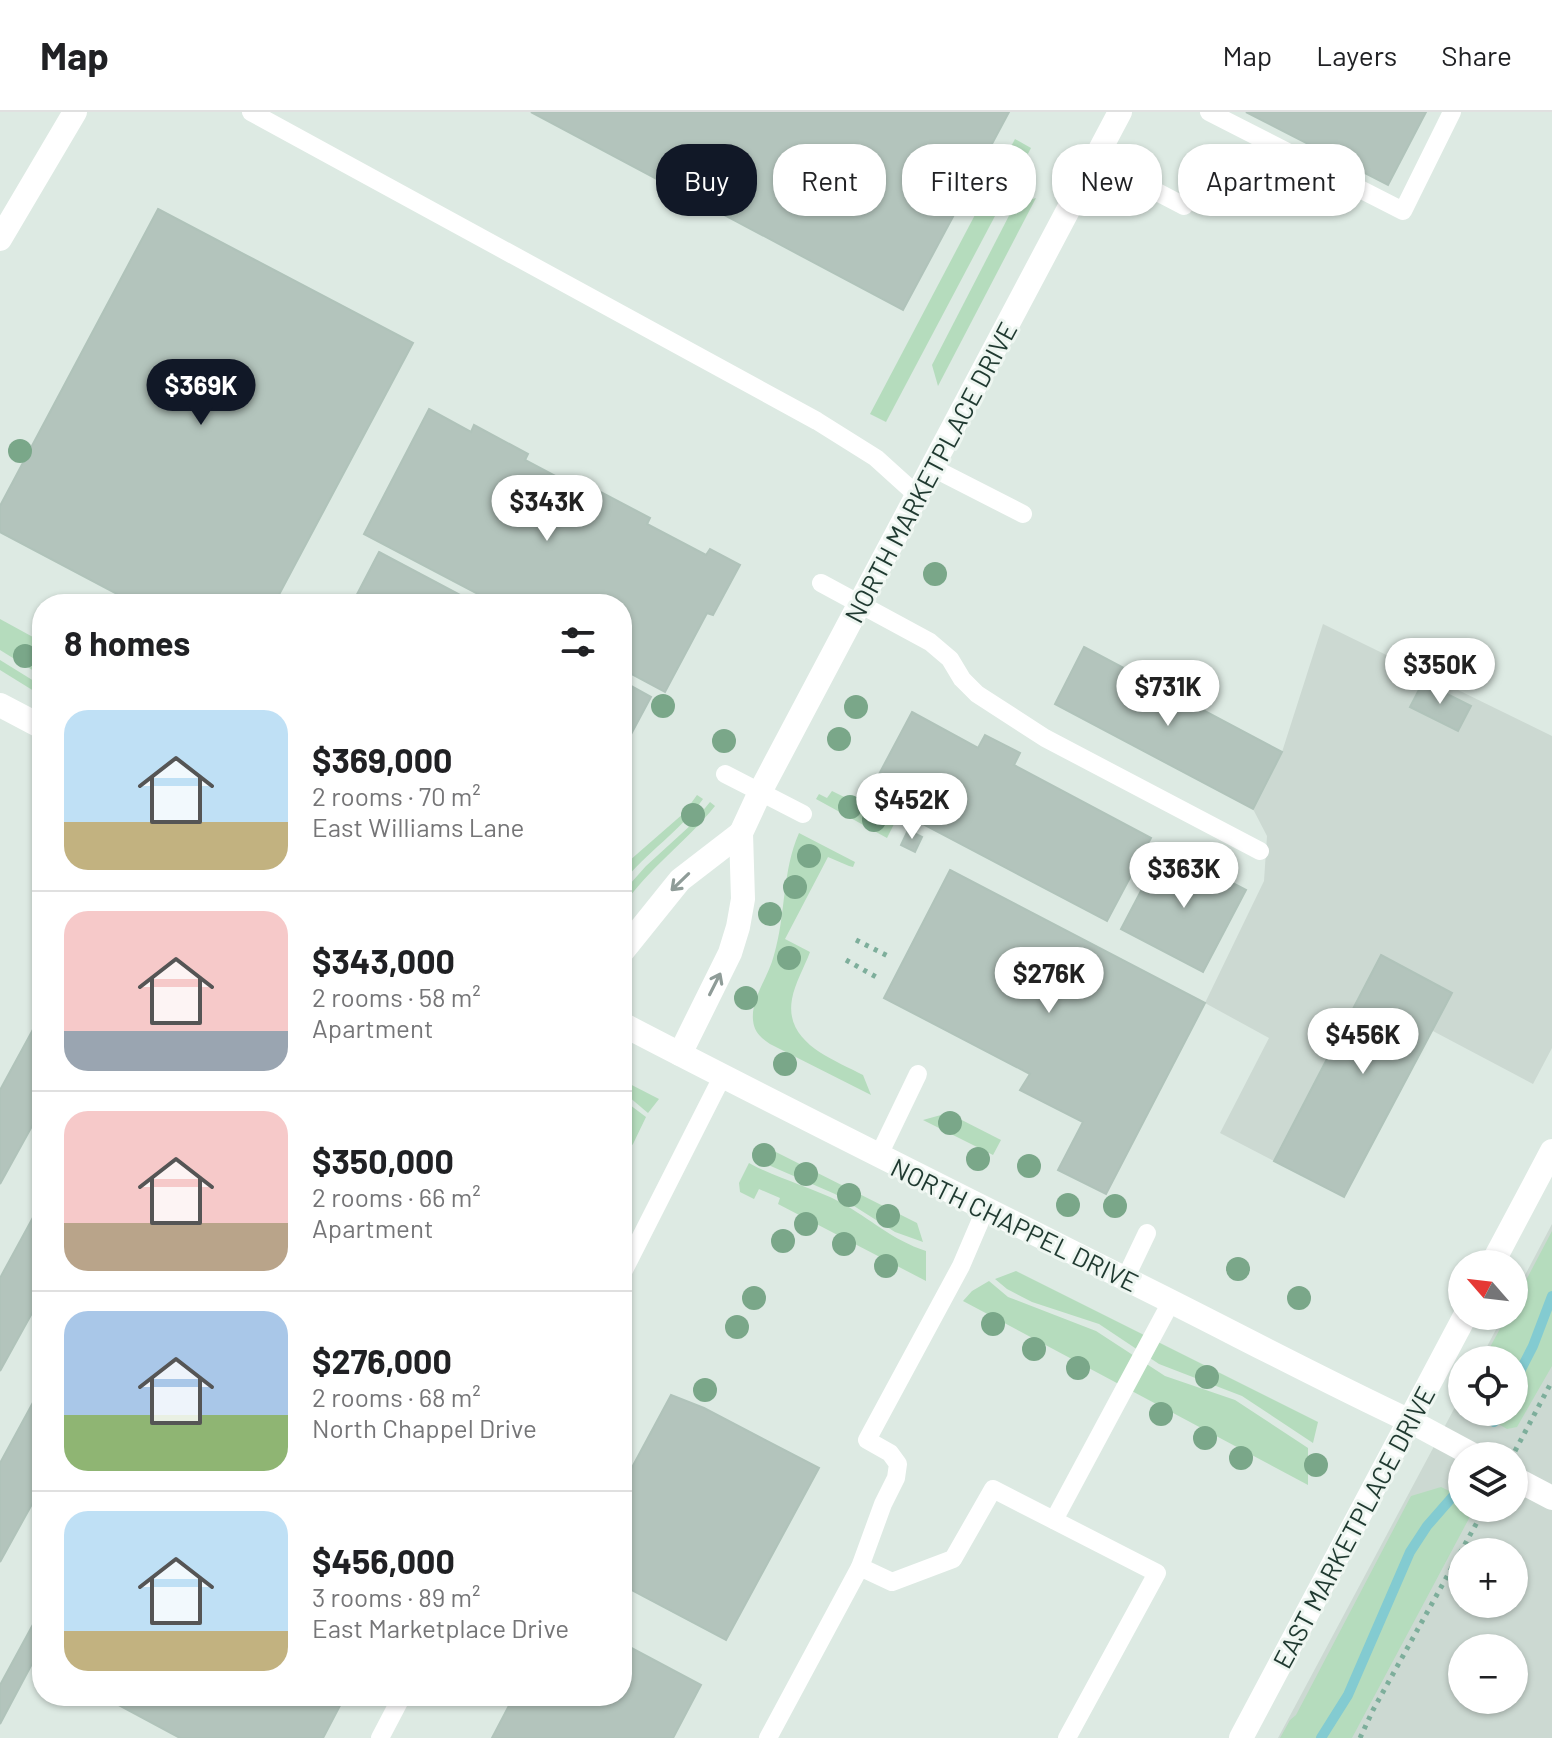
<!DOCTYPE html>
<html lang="en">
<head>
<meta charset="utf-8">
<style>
	body { margin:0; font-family:Barlow,sans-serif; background:#f6f6f6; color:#202124; height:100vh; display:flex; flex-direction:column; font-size:30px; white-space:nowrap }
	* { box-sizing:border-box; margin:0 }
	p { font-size:26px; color:#757577 }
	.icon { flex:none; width:44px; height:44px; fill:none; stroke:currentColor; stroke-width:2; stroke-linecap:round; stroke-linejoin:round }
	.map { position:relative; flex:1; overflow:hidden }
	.panel { position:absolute; left:32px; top:482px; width:600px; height:1112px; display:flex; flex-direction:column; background:#fff; border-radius:32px; box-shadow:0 2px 6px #0004 }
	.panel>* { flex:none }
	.guide { position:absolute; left:656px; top:32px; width:760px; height:72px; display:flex; gap:16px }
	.needle { width:52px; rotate:298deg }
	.tools { position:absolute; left:1448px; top:1138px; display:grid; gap:16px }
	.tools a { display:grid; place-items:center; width:80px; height:80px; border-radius:50%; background:#fff; box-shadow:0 2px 6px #0004; font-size:40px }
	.price { position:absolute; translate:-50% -68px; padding:0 18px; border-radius:28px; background:#fff; color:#222; font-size:26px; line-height:52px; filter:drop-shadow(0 2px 4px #0008) }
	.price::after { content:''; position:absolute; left:50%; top:48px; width:24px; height:18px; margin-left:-12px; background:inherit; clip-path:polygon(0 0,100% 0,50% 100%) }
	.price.current { background:#111827; color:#fff }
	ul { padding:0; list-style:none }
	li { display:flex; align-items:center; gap:24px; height:200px; padding:0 32px }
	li+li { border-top:2px solid #e0e0e0 }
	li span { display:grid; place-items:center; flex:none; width:224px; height:160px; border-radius:24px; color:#555 }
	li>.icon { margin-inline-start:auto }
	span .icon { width:96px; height:96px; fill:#fffc; stroke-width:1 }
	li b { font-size:34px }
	h2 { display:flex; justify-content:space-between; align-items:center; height:96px; padding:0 32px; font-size:34px }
	.pill { padding:0 28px; border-radius:32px; background:#fff; box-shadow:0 2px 6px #0004; font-size:28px; line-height:72px }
	.pill.current { background:#111827; color:#fff }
	header { display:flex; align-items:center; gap:48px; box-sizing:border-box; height:112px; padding:0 40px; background:#fff; border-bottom:2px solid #e0e0e0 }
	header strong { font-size:38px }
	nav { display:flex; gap:44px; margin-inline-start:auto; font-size:28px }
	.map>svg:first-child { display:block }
	.built { fill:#ccd9d2; fill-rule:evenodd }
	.green { fill:#b5dcbd }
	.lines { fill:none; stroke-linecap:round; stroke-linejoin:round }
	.stream { stroke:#83cbd1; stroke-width:10 }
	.building { fill:#b3c4bc; stroke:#b0c3ba; stroke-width:2 }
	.path { stroke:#7dae9b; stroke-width:5; stroke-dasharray:4 6; stroke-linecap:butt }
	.service { stroke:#fff; stroke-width:18 }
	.minor { stroke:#fff; stroke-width:24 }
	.tertiary { stroke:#fff; stroke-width:24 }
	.tree { fill:#7aa789 }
	.oneway { stroke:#8f9c98 }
	.labels { text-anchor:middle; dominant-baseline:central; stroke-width:6; stroke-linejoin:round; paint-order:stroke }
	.street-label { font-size:26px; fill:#1f3930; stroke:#eef6f1 }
</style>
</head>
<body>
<header>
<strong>Map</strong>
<nav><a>Map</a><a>Layers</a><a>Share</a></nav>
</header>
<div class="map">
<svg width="1552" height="1626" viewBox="0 0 1552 1626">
	<rect width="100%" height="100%" fill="#ddeae3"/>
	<g class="built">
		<path d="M1323,512l229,112v312l-19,36 -102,-54 20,-38 -70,-37 -107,206 -54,-28 49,-95 -64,-35 59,-122 3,-45 -14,-27 29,-57z"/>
		<path d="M1552,1112v514h-274l184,-344v18h52v-52h-34l23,-44h11v-20zM1462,1344h52v52h-52zM1462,1440h52v52h-52zM1462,1536h52v52h-52z"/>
	</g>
	<g class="green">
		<path d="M1015,27l16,9 -145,274 -16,-8z"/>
		<path d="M1036,86l-98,188 -6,-21 83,-161z"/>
		<path d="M0,507l42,23v34l-42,-26z"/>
		<path d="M0,548l42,26v10l-42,-26z"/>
		<path d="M832,679l63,31 -8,16 -71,-39 3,-5 8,4z"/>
		<path d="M697,683l6,4c-23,32 -56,53 -81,84v-13l7,-9 55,-48z"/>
		<path d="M710,690l5,4c-29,36 -67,63 -93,101v-13l8,-10 16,-18 46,-42z"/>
		<path d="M799,721l56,29 -2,5 -4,-1 -21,-9 -43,82 25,13c-6,16 -15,31 -18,47 -8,44 41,60 71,76l8,20 -101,-51c-9,-6 -16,-12 -17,-24 -2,-22 16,-44 21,-65 12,-40 8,-84 25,-122z"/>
		<path d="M622,968l37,19 -11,14 -26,-22z"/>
		<path d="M622,987l24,18 -13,27 -4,5 -7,-3v-7l9,-20 -9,-5z"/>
		<path d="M948,1001l53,27 -8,15 -70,-35z"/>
		<path d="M760,1032l157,79 6,19 -28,-10 -60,-38 -83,-36z"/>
		<path d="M749,1051c29,16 62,24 91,39 31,17 52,38 86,49v30l-148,-77 2,-6 -21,-9 -5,10 -14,-7 -1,-9z"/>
		<path d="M1552,1119v135l-35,61 -10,2 -29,-17h36v-52h-31l24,-44h7v-13z"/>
		<path d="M1016,1159l302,151 -5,21 -71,-47 -83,-32 -60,-40 -67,-22 -25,-13 -12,-10z"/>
		<path d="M989,1169l19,16 88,34 69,45 70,24 73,48v37l-345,-184 9,-10z"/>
		<path d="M1441,1375l21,10v11l12,1 -122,229h-72l10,-18 6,-5 115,-219z"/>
	</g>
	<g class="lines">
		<g class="stream">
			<path d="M1514,1271l19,-37 19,-50"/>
			<path d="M1494,1310l5,-10"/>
			<path d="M1321,1626l27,-43 62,-143 17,-26 28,-32"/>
		</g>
	</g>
	<g class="building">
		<path d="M531,0h478l-106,198z"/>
		<path d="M1246,0h180l-38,73z"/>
		<path d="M158,97l255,134 -139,261h-138l-136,-72v-26z"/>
		<path d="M429,297l42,23 3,-7 54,29 -3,6 68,36 4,-6 53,28 -3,6 59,31 4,-6 30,16 -27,50 -6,-2 -42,79 -43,-23v-65h-125l-133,-70z"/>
		<path d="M379,440l98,52h-125z"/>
		<path d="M1084,535l198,105 -29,57 -198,-105z"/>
		<path d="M622,569l29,16 -29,54z"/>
		<path d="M1423,570l48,24 -13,25 -48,-24z"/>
		<path d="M912,600l66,36 7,-13 35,18 -6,12 137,73 -44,83 -239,-126z"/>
		<path d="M908,718l14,7 -7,15 -14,-7z"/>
		<path d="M1164,735l82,43 -43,82 -82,-43z"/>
		<path d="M950,758l255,133 -99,191 -48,-24 25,-48 -63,-32 10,-16 -146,-76z"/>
		<path d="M1381,843l71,38 -108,204 -70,-36z"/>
		<path d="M42,901v95l-42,76v-94z"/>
		<path d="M42,1089v94l-42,76v-93z"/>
		<path d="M42,1274v100l-42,76v-99z"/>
		<path d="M671,1283l33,13 115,60 -93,172 -104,-55v-99z"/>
		<path d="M42,1496v37l-42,79v-39z"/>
		<path d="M622,1531l79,42 -28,53h-181l22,-42h108z"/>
		<path d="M102,1584h243l-22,42h-143z"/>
	</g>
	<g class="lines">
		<g class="path">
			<path d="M856,828l34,17"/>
			<path d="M846,848l32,18"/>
			<path d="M1515,1339l37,-70"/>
			<path d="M1360,1626l13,-28 112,-202"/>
		</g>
		<g class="service">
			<path d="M251,0l566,309 59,37 42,38"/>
			<path d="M1209,0l194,99 49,-99"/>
			<path d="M1096,48l88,46"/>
			<path d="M933,356l90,46"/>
			<path d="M821,471l109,59 20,17 12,20 15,15 68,44 215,113"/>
			<path d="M725,662l78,40"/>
			<path d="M878,1045l40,-83"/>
			<path d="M622,1162l100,-197"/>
			<path d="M1125,1167l22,-46"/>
			<path d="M1054,1408l117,-218"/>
			<path d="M860,1455l32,15 61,-23 40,-70 164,84 -90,165"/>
			<path d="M380,1626l22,-42"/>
			<path d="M768,1626l92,-171 23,-63 13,-26 2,-14 -8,-11 -23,-13 94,-174 24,-56"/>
		</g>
		<g class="minor">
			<path d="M0,127l75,-127"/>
			<path d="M1410,1309l65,35"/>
			<path d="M1514,1366l38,20"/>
		</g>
		<g class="tertiary">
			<path d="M0,593l42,22"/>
			<path d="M622,840l58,-72 61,-47"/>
			<path d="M622,912c169,88 340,173 510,258 93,46 184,95 278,139"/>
			<path d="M680,942l50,-101 8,-26 5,-28 -2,-66 19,-41 360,-680"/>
			<path d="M1492,1152l60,-113"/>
			<path d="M1241,1626l224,-422"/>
		</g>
	</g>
	<g class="tree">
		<circle cx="20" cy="339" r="12"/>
		<circle cx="935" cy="462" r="12"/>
		<circle cx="25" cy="544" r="12"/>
		<circle cx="663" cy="594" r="12"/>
		<circle cx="856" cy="595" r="12"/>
		<circle cx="839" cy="627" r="12"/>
		<circle cx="724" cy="629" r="12"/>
		<circle cx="850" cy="695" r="12"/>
		<circle cx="693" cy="703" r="12"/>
		<circle cx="874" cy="708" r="12"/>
		<circle cx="809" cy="744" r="12"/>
		<circle cx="795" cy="775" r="12"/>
		<circle cx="770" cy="802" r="12"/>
		<circle cx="789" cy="846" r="12"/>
		<circle cx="746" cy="886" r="12"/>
		<circle cx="785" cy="952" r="12"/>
		<circle cx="950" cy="1011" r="12"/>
		<circle cx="764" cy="1043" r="12"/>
		<circle cx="978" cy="1047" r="12"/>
		<circle cx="1029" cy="1054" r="12"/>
		<circle cx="806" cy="1062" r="12"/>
		<circle cx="849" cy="1083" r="12"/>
		<circle cx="1068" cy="1093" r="12"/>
		<circle cx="1115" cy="1094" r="12"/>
		<circle cx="888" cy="1104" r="12"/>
		<circle cx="806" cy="1112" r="12"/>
		<circle cx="783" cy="1129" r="12"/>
		<circle cx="844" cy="1132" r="12"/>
		<circle cx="886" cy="1154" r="12"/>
		<circle cx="1238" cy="1157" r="12"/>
		<circle cx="754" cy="1186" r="12"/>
		<circle cx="1299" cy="1186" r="12"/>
		<circle cx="993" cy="1212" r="12"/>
		<circle cx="737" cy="1215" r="12"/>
		<circle cx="1034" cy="1237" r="12"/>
		<circle cx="1078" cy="1256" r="12"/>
		<circle cx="1207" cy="1265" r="12"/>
		<circle cx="705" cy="1278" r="12"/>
		<circle cx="1161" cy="1302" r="12"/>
		<circle cx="1205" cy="1326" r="12"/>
		<circle cx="1241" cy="1346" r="12"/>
		<circle cx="1316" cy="1353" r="12"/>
	</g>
	<defs><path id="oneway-shaft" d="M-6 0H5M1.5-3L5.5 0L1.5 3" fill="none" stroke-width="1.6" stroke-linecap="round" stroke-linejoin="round" transform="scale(2)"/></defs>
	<g class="oneway">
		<use href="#oneway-shaft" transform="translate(680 770) rotate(136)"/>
		<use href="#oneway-shaft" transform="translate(715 872) rotate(-63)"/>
	</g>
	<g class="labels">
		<g class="street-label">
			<text transform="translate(930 360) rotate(-62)">NORTH MARKETPLACE DRIVE</text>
			<text transform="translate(1015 1112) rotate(26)">NORTH CHAPPEL DRIVE</text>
			<text transform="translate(1353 1415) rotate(-62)">EAST MARKETPLACE DRIVE</text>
		</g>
	</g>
</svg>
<div class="tools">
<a><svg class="needle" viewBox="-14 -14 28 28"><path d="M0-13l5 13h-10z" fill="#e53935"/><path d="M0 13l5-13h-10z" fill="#757577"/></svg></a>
<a><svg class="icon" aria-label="locate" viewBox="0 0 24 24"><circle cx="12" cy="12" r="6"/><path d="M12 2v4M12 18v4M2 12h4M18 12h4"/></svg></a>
<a><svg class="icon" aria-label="layers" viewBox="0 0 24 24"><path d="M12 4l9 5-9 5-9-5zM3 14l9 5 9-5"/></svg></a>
<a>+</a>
<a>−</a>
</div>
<b class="price current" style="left:201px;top:315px">$369K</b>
<b class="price" style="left:547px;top:431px">$343K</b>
<b class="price" style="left:1440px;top:594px">$350K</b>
<b class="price" style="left:1168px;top:616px">$731K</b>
<b class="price" style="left:912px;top:729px">$452K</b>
<b class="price" style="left:1184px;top:798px">$363K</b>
<b class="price" style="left:1049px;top:903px">$276K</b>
<b class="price" style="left:1363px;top:964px">$456K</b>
<div class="guide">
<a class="pill current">Buy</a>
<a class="pill">Rent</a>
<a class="pill">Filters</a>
<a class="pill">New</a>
<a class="pill">Apartment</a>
</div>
<section class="panel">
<h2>8 homes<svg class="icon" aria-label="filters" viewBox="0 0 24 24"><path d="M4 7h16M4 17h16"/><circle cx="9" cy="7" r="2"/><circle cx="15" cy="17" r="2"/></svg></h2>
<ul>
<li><span style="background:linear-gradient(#bfe0f5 70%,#c2b280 0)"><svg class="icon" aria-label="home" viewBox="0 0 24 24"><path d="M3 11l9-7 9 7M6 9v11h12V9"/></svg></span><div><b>$369,000</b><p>2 rooms · 70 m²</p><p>East Williams Lane</p></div></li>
<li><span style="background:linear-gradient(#f6c9c9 75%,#9aa5b1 0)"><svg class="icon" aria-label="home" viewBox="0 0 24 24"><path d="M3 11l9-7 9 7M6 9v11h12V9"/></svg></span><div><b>$343,000</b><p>2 rooms · 58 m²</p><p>Apartment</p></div></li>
<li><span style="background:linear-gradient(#f6c9c9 70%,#b9a48a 0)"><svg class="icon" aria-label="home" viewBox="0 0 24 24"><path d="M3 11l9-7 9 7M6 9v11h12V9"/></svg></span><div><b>$350,000</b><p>2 rooms · 66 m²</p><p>Apartment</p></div></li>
<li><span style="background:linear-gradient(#a9c7e8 65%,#8fb573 0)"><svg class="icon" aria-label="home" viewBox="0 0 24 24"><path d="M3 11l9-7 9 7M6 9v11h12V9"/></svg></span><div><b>$276,000</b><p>2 rooms · 68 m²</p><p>North Chappel Drive</p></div></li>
<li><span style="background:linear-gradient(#bfe0f5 75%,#c2b280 0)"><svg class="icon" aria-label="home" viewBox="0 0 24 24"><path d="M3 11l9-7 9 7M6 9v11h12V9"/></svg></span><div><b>$456,000</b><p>3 rooms · 89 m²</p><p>East Marketplace Drive</p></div></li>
</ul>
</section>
</div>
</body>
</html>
